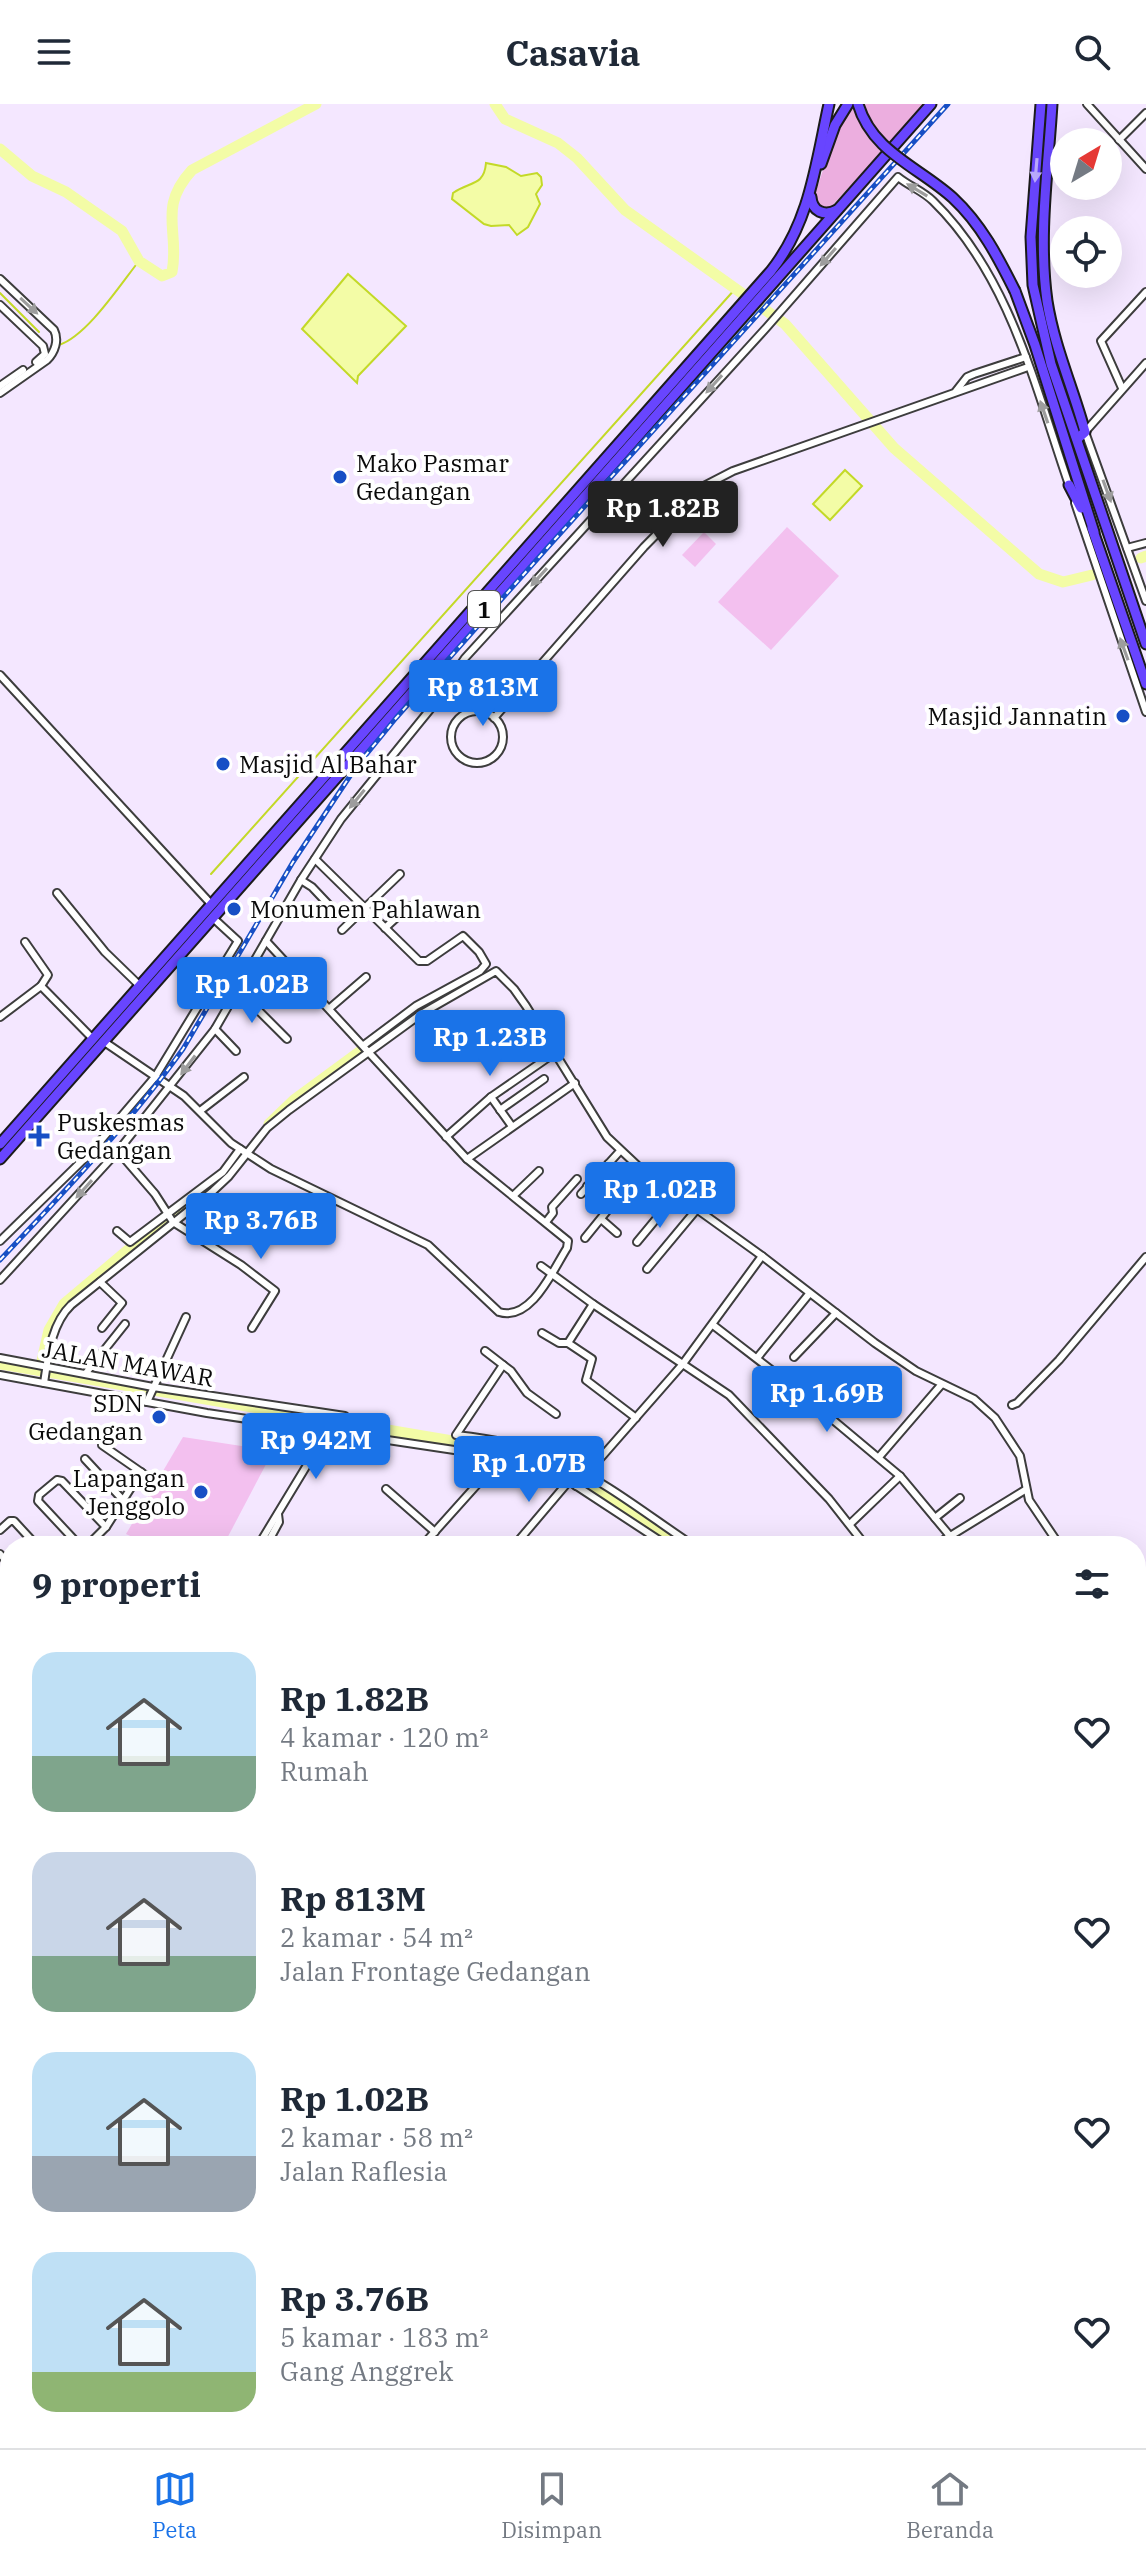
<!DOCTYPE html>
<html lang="id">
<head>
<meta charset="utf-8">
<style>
	body { margin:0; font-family:"IBM Plex Serif",serif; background:#f2f2f3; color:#1f2937; height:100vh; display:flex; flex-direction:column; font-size:30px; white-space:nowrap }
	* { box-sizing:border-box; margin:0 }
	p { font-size:26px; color:#747a83 }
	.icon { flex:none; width:44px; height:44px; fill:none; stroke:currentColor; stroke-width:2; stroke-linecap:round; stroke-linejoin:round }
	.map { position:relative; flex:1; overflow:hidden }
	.sheet { position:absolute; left:0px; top:1432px; width:1146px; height:912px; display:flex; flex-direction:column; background:#fff; border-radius:32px 32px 0 0; box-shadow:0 8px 32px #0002 }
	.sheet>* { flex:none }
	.needle { width:52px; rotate:38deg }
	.controls { position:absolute; left:1050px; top:24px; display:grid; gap:16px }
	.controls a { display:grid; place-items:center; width:72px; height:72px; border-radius:50%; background:#fff; box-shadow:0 8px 32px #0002; font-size:40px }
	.price { position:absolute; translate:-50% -68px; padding:0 18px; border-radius:8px; background:#1a73e8; color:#fff; font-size:26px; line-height:52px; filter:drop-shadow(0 2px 4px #0008) }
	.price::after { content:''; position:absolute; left:50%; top:48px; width:24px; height:18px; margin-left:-12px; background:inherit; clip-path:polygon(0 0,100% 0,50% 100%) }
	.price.active { background:#222; color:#fff }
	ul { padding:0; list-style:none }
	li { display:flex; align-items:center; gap:24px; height:200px; padding:0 32px }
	li span { display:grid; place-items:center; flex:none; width:224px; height:160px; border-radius:24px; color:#555 }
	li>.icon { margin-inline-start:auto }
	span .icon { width:96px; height:96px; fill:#fffc; stroke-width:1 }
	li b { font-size:34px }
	h2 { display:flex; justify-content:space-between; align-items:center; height:96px; padding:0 32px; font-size:34px }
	header { display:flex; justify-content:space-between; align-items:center; height:104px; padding:0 32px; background:#fff; font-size:36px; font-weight:800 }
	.menu { display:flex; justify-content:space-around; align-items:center; height:112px; border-top:2px solid #e0e1e3; background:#fff; font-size:22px; color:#747a83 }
	.menu a { display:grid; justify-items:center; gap:4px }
	.menu .active { color:#1a73e8 }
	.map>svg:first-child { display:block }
	.green { fill:#ecaedf }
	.pitch { fill:#f3c0ef }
	.water { fill:#f3fca6; stroke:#c3d927; stroke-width:2 }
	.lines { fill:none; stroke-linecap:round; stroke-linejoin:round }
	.stream { stroke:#c3d927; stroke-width:2 }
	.river { stroke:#f3fca6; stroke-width:11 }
	.minor-casing { stroke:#3d3d3d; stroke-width:10 }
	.highway-casing { stroke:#1b1b1b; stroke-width:13 }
	.minor { stroke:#fff; stroke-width:6 }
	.highway { stroke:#6845ff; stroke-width:9 }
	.rail-casing { stroke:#174fc5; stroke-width:5 }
	.rail { stroke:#fff; stroke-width:2; stroke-dasharray:6; stroke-linecap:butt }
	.highway-bridge-casing { stroke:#1b1b1b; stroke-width:13; stroke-linecap:butt }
	.highway-bridge { stroke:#6845ff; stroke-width:9 }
	.oneway { fill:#bbabff }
	.oneway2 { fill:#9d9d9d }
	.poi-dot { fill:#174fc5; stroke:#fff; stroke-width:3 }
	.labels { text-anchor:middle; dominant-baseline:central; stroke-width:8; stroke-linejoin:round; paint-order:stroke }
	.shield { fill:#fff; stroke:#545454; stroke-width:2 }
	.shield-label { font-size:22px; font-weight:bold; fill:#0a0a0a }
	.poi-label { font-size:24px; fill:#0a0a0a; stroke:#fff; text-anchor:start }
	.street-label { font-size:24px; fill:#0a0a0a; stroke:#fff }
</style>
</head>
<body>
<header><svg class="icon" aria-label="menu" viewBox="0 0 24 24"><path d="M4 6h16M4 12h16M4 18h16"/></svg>Casavia<svg class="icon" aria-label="search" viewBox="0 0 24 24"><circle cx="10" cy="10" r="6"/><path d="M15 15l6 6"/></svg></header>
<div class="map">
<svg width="1146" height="2344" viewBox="0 0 1146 2344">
	<rect width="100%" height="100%" fill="#f4e7ff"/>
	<path class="green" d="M845,0h80l-94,103h-12l-5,-10z"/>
	<g class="pitch">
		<path d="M787,423l52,49 -68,74 -53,-48z"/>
		<path d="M704,428l12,12 -21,23 -13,-12z"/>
		<path d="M183,1333l90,14 -50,95h-72l-25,-12z"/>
	</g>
	<g class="water">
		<path d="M486,59l20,4 15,9 16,-3 4,4 1,8 -6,9 4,10 -12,23 -11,8 -8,-10 -18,1 -7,-2 -32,-25 1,-6c16,-12 31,-6 33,-30z"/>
		<path d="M348,170l58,52 -48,50 -1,7 -55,-54z"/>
		<path d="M845,366l17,16 -32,34 -17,-16z"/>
	</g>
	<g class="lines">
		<g class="stream">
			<path d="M0,189l39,39"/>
			<path d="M59,241c28,-9 61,-60 80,-84"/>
			<path d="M211,770l525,-586"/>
		</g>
		<g class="river">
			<path d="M495,0l10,15 53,24 19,15 48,52 160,114 109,124 145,126 24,8 29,-7"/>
			<path d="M0,45l32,27 34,16 56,39 17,30 23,15 10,-4c8,-41 -15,-64 20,-102l124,-66"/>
			<path d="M1141,454l5,-2"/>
			<path d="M269,1020l25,-24 136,-100"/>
			<path d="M0,1260l470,80 79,20 96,57 36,25"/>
			<path d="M41,1261l8,-35 15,-26 64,-54 89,-68 21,-20"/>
			<path d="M0,1736l10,8"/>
			<path d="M1136,1900l10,12"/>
			<path d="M796,2334l10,10"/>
		</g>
		<defs>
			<g id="minor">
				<path d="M1087,0l59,65"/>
				<path d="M1119,36l27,-27"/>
				<path d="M0,175l54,51c5,10 1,22 -7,30l-47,33"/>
				<path d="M0,201l43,41 2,8 -9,8"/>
				<path d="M1146,259l-61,69 61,169"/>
				<path d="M0,282l23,-16"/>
				<path d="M1122,284l-21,-47 45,-49"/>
				<path d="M956,287l11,-14 7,-3 52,-17"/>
				<path d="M1075,399l71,209"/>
				<path d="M1127,444l19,-5"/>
				<path d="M0,571l212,230"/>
				<circle cx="477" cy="633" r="26"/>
				<path d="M494,614l150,-171 60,-61 29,-15 295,-104"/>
				<path d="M315,755l104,102h8l36,-25 16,16 7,12 -6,7 -64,35 -52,39"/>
				<path d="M301,776l11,7 17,18"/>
				<path d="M57,789l48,59 34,33"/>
				<path d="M385,824l24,-22"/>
				<path d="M342,826l58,-56"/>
				<path d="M25,838l23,33 -7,11"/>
				<path d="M237,885l50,50"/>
				<path d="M330,904l36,-31"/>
				<path d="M0,913l41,-31 51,52"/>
				<path d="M215,925l21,22"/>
				<path d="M103,937l81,55 47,47 40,26 157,76 71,67c32,10 54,-42 68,-64l1,-7 -101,-82 -201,-218"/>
				<path d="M500,1006l44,-31"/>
				<path d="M200,1007l44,-34"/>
				<path d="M511,1021l-20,-28 65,-45"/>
				<path d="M446,1033l45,-40"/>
				<path d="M118,1047l37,43 18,28 68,43 34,26 -23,37"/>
				<path d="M467,1055l108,-76"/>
				<path d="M608,1060l21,19"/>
				<path d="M587,1082l23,21"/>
				<path d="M581,1090l39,-43"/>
				<path d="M514,1091l25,-24"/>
				<path d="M601,1115l16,14"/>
				<path d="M546,1118l7,-9 -1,-6 25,-28"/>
				<path d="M117,1127l13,11 93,-70 17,-23"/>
				<path d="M585,1134l56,-69"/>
				<path d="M0,1137l91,-89 64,-75 83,-136 -26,-24"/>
				<path d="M637,1138l39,-47"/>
				<path d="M541,1162l52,38 136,91 100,104 37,47"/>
				<path d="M647,1165l50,-60"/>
				<path d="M0,1176l118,-129 97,-122 86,-149 40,-61 91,-112 33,-49 302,-331 131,-150c11,9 25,14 35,24 77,75 102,186 136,284"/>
				<path d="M100,1178l22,21 -20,25"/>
				<path d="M713,1221l83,64 104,87 50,60"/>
				<path d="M542,1229l17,10h9l24,16 -6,21 50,38"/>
				<path d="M568,1239l25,-39"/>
				<path d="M485,1247l26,20 16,22 29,21"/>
				<path d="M794,1253l42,-44"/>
				<path d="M0,1254l153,29 192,29"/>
				<path d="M757,1254l52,-64"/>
				<path d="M503,1261l-47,70c35,4 71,10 102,25 49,22 92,57 136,86"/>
				<path d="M86,1269l39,-49"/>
				<path d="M0,1271l207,38 254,38 69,13 39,17 99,65"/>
				<path d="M44,1279c4,-26 7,-59 27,-78l142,-114 16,-15 38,-48 22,-18 132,-96 75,-43 18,18 12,17 81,131 34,32 121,87 113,87 41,28 58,28 21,19 25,38 9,44 31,46"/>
				<path d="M147,1298l39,-85"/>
				<path d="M1012,1301l5,-2 42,-43 87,-103"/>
				<path d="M102,1341l49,34"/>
				<path d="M879,1353l62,-72"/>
				<path d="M85,1355l37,40"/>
				<path d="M576,1382l106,-121 80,-109"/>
				<path d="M386,1385l49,43"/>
				<path d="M935,1414l25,-20"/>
				<path d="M850,1420l50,-48"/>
				<path d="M0,1426l10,-9h4l23,25"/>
				<path d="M80,1442l-42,-45 1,-6 18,-15 5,1 44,46"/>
				<path d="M87,1442l19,-19 35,-55"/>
				<path d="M258,1442l69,-114"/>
				<path d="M266,1442l13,-24 -1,-8"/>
				<path d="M422,1442l78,-87"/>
				<path d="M514,1442l55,-65"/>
				<path d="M934,1442l91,-56"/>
				<path d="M0,1450l10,11"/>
				<path d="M0,1502l10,-9"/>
				<path d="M2,1510l6,11"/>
				<path d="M1136,1526l10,11"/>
				<path d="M0,1566l10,-14"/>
				<path d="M0,1587l10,-5"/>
				<path d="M1136,1630l10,11"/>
				<path d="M0,1635l4,-4 6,1"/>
				<path d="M0,1648l10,8"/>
				<path d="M0,1701l10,8"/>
				<path d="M1136,1730l10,11"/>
				<path d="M0,1757l10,8"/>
				<path d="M0,1807l10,8"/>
				<path d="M1136,1816l10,-10"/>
				<path d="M0,1831l10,-11"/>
				<path d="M0,1863l10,8"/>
				<path d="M1136,1881l10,-10"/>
				<path d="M1136,1893l10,16"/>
				<path d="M0,1914l10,8"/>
				<path d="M1136,1921l10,16"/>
				<path d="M0,1972l10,8"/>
				<path d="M0,2091l10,-12"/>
				<path d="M0,2102l10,-12"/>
				<path d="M0,2137l10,9"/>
				<path d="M0,2156l10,9"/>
				<path d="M0,2281l10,7"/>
				<path d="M0,2331l20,13"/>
				<path d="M35,2334l11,10"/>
				<path d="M187,2334l4,6 -2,4"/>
				<path d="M508,2334h10"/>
				<path d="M768,2334l14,2 10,8"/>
				<path d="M589,2344l8,-10"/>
			</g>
			<g id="highway">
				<path d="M1041,0l-10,133 2,48 18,79 95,280"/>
				<path d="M1052,0c-4,66 -14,132 -5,197 7,45 26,87 38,131l-8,7"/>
				<path d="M821,60l14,-39 13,-21"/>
				<path d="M811,93c1,14 13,20 26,13"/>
				<path d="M1015,187l20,54 59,187"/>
				<path d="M1069,381l12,23"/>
				<path d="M1092,424l54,156"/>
				<path d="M0,1040l771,-873c39,-49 45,-108 58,-167"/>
				<path d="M0,1055l931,-1055"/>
			</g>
		</defs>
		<use href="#minor" class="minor-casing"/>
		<use href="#highway" class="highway-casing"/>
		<use href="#minor" class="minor"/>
		<use href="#highway" class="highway"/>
		<defs>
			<path id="rail" d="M0,1156c64,-68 129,-136 183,-211l110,-187 63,-95 40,-49 152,-171 400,-443"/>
		</defs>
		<use href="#rail" class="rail-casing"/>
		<use href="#rail" class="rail"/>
		<defs>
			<path id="highway-bridge" d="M858,0c14,48 61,63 95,94 28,26 45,59 62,93"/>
		</defs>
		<use href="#highway-bridge" class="highway-bridge-casing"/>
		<use href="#highway-bridge" class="highway-bridge"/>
	</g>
	<defs><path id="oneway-solid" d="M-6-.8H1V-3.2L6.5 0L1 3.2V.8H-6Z" transform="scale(2)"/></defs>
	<use class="oneway" href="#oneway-solid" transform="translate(1036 66) rotate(95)"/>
	<g class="oneway2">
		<use href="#oneway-solid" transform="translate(917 86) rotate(-149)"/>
		<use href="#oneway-solid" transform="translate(828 153) rotate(131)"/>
		<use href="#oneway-solid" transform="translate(29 202) rotate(43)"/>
		<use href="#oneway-solid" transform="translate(714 280) rotate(132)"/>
		<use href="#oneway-solid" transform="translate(1044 308) rotate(-109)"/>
		<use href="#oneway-solid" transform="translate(1107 387) rotate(70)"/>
		<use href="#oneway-solid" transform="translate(539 473) rotate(132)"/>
		<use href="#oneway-solid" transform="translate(1124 545) rotate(-110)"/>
		<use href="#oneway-solid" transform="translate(357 695) rotate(129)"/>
		<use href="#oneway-solid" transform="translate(188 961) rotate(127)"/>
		<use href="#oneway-solid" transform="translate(84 1085) rotate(132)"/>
	</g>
	<g class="poi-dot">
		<circle cx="340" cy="373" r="8"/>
		<circle cx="1123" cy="612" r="8"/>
		<circle cx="223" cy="660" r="8"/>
		<circle cx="234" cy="805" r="8"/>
		<path d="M35 1020h8v8h8v8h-8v8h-8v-8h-8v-8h8z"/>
		<circle cx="159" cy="1313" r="8"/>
		<circle cx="201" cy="1388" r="8"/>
	</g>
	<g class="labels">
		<rect class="shield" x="468" y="487" width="32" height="36" rx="6"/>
		<g class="shield-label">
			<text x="484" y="505">1</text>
		</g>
		<g class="poi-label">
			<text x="356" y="359">Mako Pasmar<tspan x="356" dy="28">Gedangan</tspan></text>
			<text x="1107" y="612" text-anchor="end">Masjid Jannatin</text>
			<text x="239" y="660">Masjid Al Bahar</text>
			<text x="250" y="805">Monumen Pahlawan</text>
			<text x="57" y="1018">Puskesmas<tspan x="57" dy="28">Gedangan</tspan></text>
			<text x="143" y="1299" text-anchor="end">SDN<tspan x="143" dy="28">Gedangan</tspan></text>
			<text x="185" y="1374" text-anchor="end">Lapangan<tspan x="185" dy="28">Jenggolo</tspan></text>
		</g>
		<g class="street-label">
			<text transform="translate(128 1259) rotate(10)">JALAN MAWAR</text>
		</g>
	</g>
</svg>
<div class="controls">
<a><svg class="needle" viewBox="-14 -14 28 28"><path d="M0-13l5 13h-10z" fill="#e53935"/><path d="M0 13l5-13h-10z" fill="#747a83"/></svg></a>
<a><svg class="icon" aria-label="locate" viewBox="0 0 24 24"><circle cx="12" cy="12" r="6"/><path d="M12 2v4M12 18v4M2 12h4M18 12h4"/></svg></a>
</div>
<b class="price active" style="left:663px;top:445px">Rp 1.82B</b>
<b class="price" style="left:483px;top:624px">Rp 813M</b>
<b class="price" style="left:252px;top:921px">Rp 1.02B</b>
<b class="price" style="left:490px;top:974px">Rp 1.23B</b>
<b class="price" style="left:660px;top:1126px">Rp 1.02B</b>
<b class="price" style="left:261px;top:1157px">Rp 3.76B</b>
<b class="price" style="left:827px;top:1330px">Rp 1.69B</b>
<b class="price" style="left:316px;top:1377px">Rp 942M</b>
<b class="price" style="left:529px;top:1400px">Rp 1.07B</b>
<section class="sheet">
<h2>9 properti<svg class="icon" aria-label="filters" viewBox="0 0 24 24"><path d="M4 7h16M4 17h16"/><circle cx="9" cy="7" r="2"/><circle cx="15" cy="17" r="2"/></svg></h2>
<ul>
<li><span style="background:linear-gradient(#bfe0f5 65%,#7fa58c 0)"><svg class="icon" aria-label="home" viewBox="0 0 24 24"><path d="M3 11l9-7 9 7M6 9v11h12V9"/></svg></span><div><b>Rp 1.82B</b><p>4 kamar · 120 m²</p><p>Rumah</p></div><svg class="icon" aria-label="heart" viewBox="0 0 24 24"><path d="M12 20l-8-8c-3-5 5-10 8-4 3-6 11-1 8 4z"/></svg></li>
<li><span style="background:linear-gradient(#c9d6e8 65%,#7fa58c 0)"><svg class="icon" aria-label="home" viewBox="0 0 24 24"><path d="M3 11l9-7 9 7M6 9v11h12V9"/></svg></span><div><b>Rp 813M</b><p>2 kamar · 54 m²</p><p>Jalan Frontage Gedangan</p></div><svg class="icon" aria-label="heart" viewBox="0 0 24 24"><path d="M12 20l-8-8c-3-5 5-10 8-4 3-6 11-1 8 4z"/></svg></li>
<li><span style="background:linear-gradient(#bfe0f5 65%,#9aa5b1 0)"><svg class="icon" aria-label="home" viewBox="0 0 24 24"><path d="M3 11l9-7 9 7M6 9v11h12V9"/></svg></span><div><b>Rp 1.02B</b><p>2 kamar · 58 m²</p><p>Jalan Raflesia</p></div><svg class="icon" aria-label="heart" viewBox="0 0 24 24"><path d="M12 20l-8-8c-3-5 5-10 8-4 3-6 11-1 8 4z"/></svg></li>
<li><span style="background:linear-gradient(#bfe0f5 75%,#8fb573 0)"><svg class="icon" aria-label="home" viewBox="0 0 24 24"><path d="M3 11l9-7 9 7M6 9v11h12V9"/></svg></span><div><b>Rp 3.76B</b><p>5 kamar · 183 m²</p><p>Gang Anggrek</p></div><svg class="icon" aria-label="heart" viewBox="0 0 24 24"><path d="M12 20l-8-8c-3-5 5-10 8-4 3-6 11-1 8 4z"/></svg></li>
</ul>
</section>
</div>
<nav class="menu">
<a class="active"><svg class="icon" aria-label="map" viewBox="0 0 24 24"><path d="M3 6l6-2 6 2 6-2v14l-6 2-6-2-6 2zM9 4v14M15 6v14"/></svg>Peta</a>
<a><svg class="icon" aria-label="saved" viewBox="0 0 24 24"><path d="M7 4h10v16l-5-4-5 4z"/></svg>Disimpan</a>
<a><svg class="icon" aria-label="home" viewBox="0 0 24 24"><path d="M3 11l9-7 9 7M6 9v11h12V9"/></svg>Beranda</a>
</nav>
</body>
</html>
